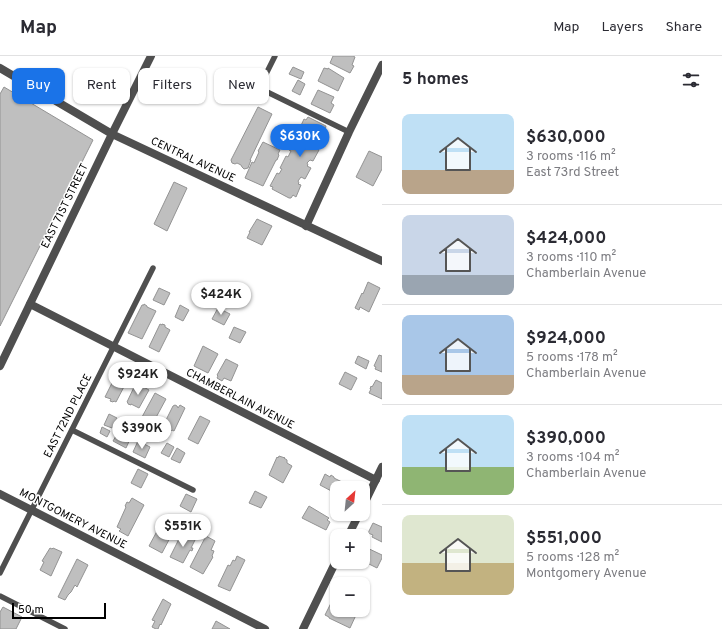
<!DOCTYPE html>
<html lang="en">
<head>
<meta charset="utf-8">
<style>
	body { margin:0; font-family:Overpass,sans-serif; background:#f7f7f7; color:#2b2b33; height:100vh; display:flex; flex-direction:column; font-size:15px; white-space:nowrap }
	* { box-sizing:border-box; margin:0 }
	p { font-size:13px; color:#7c7c81 }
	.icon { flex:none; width:22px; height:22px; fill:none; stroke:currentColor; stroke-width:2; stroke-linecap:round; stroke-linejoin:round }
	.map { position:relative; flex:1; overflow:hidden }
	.drawer { display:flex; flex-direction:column; background:#fff; width:340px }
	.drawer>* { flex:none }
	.top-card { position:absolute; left:12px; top:12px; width:310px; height:36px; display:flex; gap:8px }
	.needle { width:26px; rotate:27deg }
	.tools { position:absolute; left:330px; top:425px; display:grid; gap:8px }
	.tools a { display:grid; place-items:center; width:40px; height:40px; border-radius:8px; background:#fff; box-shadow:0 1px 3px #0004; font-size:20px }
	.scale { position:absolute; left:12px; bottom:10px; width:94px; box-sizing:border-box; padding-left:4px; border:2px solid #000; border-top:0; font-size:11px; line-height:14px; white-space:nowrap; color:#000; -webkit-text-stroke:3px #fff; paint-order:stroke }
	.price { position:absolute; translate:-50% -34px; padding:0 9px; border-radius:14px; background:#fff; color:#222; font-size:13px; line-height:26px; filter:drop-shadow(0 1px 2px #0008) }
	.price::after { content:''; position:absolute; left:50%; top:24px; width:12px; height:9px; margin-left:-6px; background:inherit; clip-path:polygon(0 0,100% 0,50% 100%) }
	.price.active { background:#1a73e8; color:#fff }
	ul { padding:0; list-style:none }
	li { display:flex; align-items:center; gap:12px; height:100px; padding:0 20px }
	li+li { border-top:1px solid #e1e1e2 }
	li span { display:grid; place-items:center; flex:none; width:112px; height:80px; border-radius:8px; color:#555 }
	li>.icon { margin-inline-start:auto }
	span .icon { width:48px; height:48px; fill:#fffc; stroke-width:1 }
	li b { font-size:17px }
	h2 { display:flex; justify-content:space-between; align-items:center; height:48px; padding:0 20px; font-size:17px }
	.tag { padding:0 14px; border-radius:8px; background:#fff; box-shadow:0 1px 3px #0004; font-size:14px; line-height:36px }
	.tag.active { background:#1a73e8; color:#fff }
	header { display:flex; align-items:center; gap:24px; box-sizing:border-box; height:56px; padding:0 20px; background:#fff; border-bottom:1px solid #e1e1e2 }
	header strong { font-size:19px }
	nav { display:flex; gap:22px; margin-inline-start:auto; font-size:14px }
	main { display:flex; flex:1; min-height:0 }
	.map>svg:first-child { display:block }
	.building { fill:#bfbfbf; stroke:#939393 }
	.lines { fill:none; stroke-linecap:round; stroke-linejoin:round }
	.service { stroke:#4f4f4f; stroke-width:5.5 }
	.minor { stroke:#4f4f4f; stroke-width:8 }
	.tertiary { stroke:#4f4f4f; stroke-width:8 }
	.labels { text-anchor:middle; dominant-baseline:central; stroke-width:3; stroke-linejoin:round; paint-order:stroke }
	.street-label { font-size:11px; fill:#000; stroke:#fff }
</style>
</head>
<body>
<header>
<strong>Map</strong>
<nav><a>Map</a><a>Layers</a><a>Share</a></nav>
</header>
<main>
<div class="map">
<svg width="382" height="573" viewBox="0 0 382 573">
	<rect width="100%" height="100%" fill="#fff"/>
	<g class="building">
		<path d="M333,0h20l2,1 -3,8 2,1 -4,7 -20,-10z"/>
		<path d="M293,11l11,5 -3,7 -12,-5z"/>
		<path d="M324,12l4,1v-1l16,10 -6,13 -20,-10z"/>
		<path d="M298,24l7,4 -5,11 -8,-4z"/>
		<path d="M4,31l89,53 -93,186v-232z"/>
		<path d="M318,34l16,7 -3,6 3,2 -4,8 -19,-9z"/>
		<path d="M258,51l14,7 -22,46h1l-3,8 -4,1 -2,-2 -1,-2 -4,-2 -2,1 -3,-1 -1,-3z"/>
		<path d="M308,61l18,9 -1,4 3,2 -5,11 -3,-1 -4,3 1,2 -1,1 3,2 -6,11 -3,-1 -3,3 1,2 -1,1 4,2 -6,11 -4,-2 -3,4 1,2 -1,1 3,1 -5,12 -3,-2 -2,3h-2l-17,-9 1,-2 -3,-1 7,-13 2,1 3,-5 -2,-1 6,-12 2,1 3,-6 -2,-1 6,-13 2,1 3,-5 -2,-1 6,-13 2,1z"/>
		<path d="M263,86l17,8 -2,4 1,1 -2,5h-1l-13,26 -18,-8 7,-16 2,1 5,-11 -1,-1z"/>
		<path d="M369,95l13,6v12l-9,17 -17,-9z"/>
		<path d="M174,126l13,6 -20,43 -13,-7z"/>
		<path d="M257,163l15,7 -10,19 -15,-7 3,-6h-1z"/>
		<path d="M368,226l12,6 -11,24 -9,-5 -1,3 -4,-2 7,-15 1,1z"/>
		<path d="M159,232l11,5 -6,12 -11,-5z"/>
		<path d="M144,248l3,2v1l9,4 -14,28 -14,-6 14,-28h2z"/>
		<path d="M180,249l9,5 -6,11 -8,-4z"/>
		<path d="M218,252l12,6 -6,11 -12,-6z"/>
		<path d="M160,268l2,1v-1l3,1v2l5,3 -11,22 -10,-5z"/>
		<path d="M234,271l12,5 -6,11 -11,-5z"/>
		<path d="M203,290l15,8 -10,19 -14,-7z"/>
		<path d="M379,299l3,1v16l-7,-3 1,-2 -2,-1z"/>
		<path d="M358,300l11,5 -3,8 -11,-6z"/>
		<path d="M226,303l12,6 -7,16 -7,-3 -2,3 -5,-3 1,-2 -1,-1z"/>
		<path d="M345,316l12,6 -6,12 -12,-6z"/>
		<path d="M122,320l6,3 -12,23 -2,-1 -1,1 -3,-1 1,-2 -6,-2 10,-20 5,2z"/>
		<path d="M376,324l6,3v16l-13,-6 2,-4h-1l1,-3 1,1z"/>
		<path d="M136,327l13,7 -10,18 -8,-4v1l-3,-1v-1l-1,-1z"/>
		<path d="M155,337l11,6 -13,24 -4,-2 -1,1 -3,-2v-1l-3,-2z"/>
		<path d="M175,349l2,1 1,2 2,-3 5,3 -11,23 -2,-1 -1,1 -3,-1 1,-2 -6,-2 10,-20z"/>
		<path d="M109,358l8,4 -5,10 -8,-3z"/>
		<path d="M200,360l10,5 -12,23 -10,-5z"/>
		<path d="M102,371l8,4 -3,6 -7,-4z"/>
		<path d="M119,375l12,6 -5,11 -13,-7z"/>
		<path d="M138,385l12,6 -5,11 -12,-6z"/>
		<path d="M167,387l7,4 -5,10 -8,-4z"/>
		<path d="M177,392l8,5 -5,10 -9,-4z"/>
		<path d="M279,400l6,2h-1l3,2v3l5,3 -9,17 -14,-8 8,-18 1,1z"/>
		<path d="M138,413l10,5 -7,14 -10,-5z"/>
		<path d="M325,418l5,3 1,-2 3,2v1l14,7 -2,3h-9v6l-17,-9z"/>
		<path d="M255,435l12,6 -6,11 -12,-5z"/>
		<path d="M186,438l11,5 -6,13 -11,-6z"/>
		<path d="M132,442l12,7 -16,31 -9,-5 2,-2 -4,-2 9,-20 -1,-1 2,-4 2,1z"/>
		<path d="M309,450l20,12 -2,2 3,2 -4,8 -24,-12z"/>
		<path d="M165,465l6,3 -1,2 3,2 -4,8h2l-9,17 -13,-7 13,-24 2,1z"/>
		<path d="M373,467l9,4v15l-10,-5 1,-2 -5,-2z"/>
		<path d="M182,477l8,4 1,-2 5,3 -5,10h2l-1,3 -2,-1 -7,13 -13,-6z"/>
		<path d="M206,480l9,5 -4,9 3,1 -2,5 1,1 -10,17 -13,-7z"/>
		<path d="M363,490l19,9v3l-5,10 -14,-7z"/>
		<path d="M50,492l2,1 1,-1 9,4 -11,24 -11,-6 4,-8 -2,-1z"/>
		<path d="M237,500l8,4 -15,31 -12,-5 10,-21 2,1 3,-6 2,1z"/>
		<path d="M77,503l11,6 -11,22 -2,-2 -4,7 -3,3 -3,5 -7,-3z"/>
		<path d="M163,543l8,5 -10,21 -1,-1 -2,5h-2l-4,-2 3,-6 -3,-1z"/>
		<path d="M331,547l6,2v5h10l9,5 -6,13 -21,-10v-1l-4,-2z"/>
		<path d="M3,551l19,10 -6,12h-16v-17z"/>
		<path d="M216,565l14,8h-18z"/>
	</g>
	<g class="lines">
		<g class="service">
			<path d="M275,0l-16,32 90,44"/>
			<path d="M72,374l121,60"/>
			<path d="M0,517l153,-305"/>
			<path d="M0,540l65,33"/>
		</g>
		<g class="minor">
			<path d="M306,170l43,-94 33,-67"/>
			<path d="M30,248l346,176"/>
			<path d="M0,438l265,135"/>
			<path d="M363,450l19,-39"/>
			<path d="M348,480l11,-22"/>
			<path d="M303,573l34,-70"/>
		</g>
		<g class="tertiary">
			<path d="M0,12l112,66 270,127"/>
			<path d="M0,310l112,-232 39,-78"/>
		</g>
	</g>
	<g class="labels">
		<g class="street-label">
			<text transform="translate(193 104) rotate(25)">CENTRAL AVENUE</text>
			<text transform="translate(65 150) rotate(-64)">EAST 71ST STREET</text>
			<text transform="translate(240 343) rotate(27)">CHAMBERLAIN AVENUE</text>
			<text transform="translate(68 360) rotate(-63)">EAST 72ND PLACE</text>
			<text transform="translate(73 463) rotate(27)">MONTGOMERY AVENUE</text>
		</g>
	</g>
</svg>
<div class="tools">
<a><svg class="needle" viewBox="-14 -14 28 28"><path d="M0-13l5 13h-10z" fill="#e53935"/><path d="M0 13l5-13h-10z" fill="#7c7c81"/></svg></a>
<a>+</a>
<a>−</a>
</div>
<div class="scale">50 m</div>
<b class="price active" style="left:300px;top:102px">$630K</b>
<b class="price" style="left:221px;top:260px">$424K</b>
<b class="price" style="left:138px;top:340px">$924K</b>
<b class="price" style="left:142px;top:394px">$390K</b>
<b class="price" style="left:183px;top:492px">$551K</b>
<div class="top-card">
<a class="tag active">Buy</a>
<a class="tag">Rent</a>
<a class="tag">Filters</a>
<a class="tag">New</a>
</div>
</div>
<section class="drawer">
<h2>5 homes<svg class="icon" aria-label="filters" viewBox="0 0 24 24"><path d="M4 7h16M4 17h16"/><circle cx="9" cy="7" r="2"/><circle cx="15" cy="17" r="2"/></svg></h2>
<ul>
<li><span style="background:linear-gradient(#bfe0f5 70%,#b9a48a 0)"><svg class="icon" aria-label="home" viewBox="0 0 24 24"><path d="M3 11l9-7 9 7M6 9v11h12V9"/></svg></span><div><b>$630,000</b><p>3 rooms · 116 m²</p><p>East 73rd Street</p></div></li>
<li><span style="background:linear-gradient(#c9d6e8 75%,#9aa5b1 0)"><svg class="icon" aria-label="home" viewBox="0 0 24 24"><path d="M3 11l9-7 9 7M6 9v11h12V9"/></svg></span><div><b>$424,000</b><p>3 rooms · 110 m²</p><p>Chamberlain Avenue</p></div></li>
<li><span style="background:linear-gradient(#a9c7e8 75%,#b9a48a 0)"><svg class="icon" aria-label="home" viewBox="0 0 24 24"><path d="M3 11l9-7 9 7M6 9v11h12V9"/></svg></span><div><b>$924,000</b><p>5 rooms · 178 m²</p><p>Chamberlain Avenue</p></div></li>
<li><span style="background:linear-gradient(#bfe0f5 65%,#8fb573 0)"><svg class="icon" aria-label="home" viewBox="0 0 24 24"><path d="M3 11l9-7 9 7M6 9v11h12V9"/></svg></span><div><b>$390,000</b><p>3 rooms · 104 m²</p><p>Chamberlain Avenue</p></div></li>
<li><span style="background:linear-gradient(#dfe7d0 60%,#c2b280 0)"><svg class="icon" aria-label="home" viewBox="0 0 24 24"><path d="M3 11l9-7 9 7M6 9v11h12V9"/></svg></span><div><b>$551,000</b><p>5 rooms · 128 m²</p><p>Montgomery Avenue</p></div></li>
</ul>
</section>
</main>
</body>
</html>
